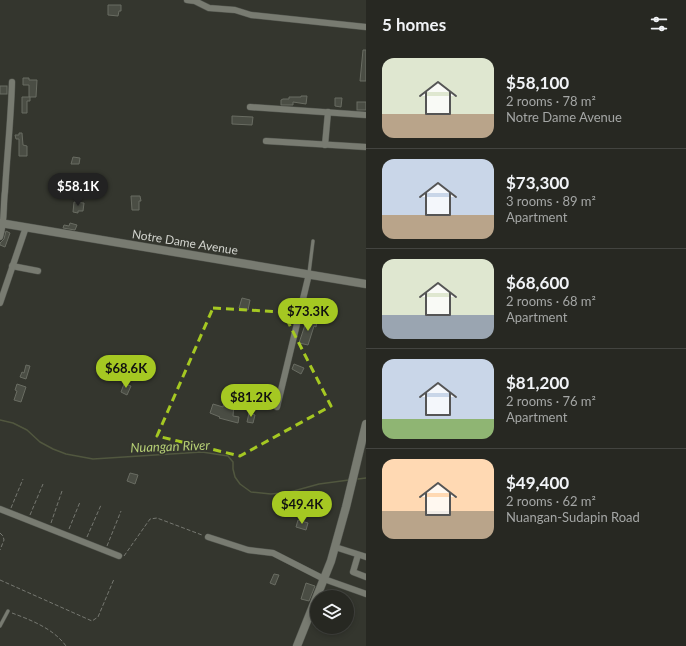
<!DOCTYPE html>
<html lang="en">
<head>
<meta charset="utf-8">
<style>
	body { margin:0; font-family:Lato,sans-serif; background:#2f302a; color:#f1f3f6; height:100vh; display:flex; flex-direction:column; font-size:15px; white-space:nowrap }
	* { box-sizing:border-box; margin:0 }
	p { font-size:13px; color:#a4a6a5 }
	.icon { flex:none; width:22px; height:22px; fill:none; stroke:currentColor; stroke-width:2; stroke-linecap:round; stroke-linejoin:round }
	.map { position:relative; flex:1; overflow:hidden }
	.side { display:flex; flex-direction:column; background:#272822; width:320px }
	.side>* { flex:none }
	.buttons { position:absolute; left:310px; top:590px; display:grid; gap:8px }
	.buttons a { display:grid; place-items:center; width:44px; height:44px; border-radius:50%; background:#272822; box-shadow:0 2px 6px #0003,0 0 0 1px #434440; font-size:20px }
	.price { position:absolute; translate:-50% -34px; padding:0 9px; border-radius:14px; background:#a5c822; color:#111; font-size:13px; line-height:26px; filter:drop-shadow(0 1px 2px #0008) }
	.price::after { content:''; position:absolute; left:50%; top:24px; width:12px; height:9px; margin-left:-6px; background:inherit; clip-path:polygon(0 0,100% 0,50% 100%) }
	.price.current { background:#222; color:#fff }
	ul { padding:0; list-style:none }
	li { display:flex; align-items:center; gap:12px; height:100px; padding:0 16px }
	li+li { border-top:1px solid #434440 }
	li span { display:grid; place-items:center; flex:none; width:112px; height:80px; border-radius:12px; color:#555 }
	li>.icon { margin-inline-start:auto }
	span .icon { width:48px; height:48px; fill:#fffc; stroke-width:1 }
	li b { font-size:17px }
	h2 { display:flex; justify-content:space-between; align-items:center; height:48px; padding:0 16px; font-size:17px }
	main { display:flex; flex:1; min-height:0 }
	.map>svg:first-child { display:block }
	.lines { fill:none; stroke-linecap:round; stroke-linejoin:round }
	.stream { stroke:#51573f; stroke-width:1.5 }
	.building { fill:#4a4d44; stroke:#696c62 }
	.lane-casing { stroke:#52554e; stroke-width:4 }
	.street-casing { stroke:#52554e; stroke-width:7 }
	.secondary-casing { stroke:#52554e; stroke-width:9 }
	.path { stroke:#767871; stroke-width:1; stroke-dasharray:4 2; stroke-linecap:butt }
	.lane { stroke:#787b71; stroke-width:3 }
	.street { stroke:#787b71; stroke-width:6 }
	.secondary { stroke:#787b71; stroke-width:8 }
	.marked { fill:none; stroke:#a5c822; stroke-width:3; stroke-dasharray:8 5; stroke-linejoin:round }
	.labels { text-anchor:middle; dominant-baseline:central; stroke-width:3.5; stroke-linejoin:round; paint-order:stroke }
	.street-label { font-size:12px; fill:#d3d5cf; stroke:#34362e }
	.water-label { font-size:13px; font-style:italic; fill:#b6cf75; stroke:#34362e }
</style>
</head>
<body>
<main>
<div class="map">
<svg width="366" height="646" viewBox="0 0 366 646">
	<rect width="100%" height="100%" fill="#34362e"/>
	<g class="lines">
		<g class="stream">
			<path d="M0,420l13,3 14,7 13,12 13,7 13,5 27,5 109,-7 26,4 5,6v7l2,8 5,7 11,8 20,2 19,-2 29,-8 30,-4"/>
			<path d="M358,479l8,-1"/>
		</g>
	</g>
	<g class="building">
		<path d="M108,5h13v6h-2l-1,5 -10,-1z"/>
		<path d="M363,50h3v31h-6z"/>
		<path d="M23,78h6v2h8l-1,17h-7v-12h-6z"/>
		<rect x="0" y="86" width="7" height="8"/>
		<path d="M301,96h6l-1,8 -13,-2v3h-12v-5l2,-1h6v-2h12z"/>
		<path d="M22,97h8v4h-3v12h-5z"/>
		<path d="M335,98h7l-1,9 -6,-1z"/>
		<rect x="357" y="102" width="9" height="8"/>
		<path d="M232,116l21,1 -1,8 -20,-1z"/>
		<path d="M19,133h3l1,12 4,1v10h-8v-17h-3l-1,-4h4z"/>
		<path d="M73,157l7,1 -1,6h-8z"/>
		<path d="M131,196h9l1,5h-2v9h-7z"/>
		<path d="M74,202l10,1 -1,8h-5v2l-5,-1z"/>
		<path d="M70,223l7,2 -2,5 -12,-2 1,-3 5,1z"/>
		<path d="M6,231l4,2 -5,14 -5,-2v-2l4,-4z"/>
		<path d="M242,298l8,2 -2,10 -9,-2z"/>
		<path d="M328,300l5,1 -2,10 -5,-1z"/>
		<path d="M307,319l10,2 -1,6 -2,-1 -6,19 -9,-2z"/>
		<path d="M294,364l10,4 -3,6 -9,-5z"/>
		<path d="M26,365l4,1 -4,13 -6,-2 2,-5 2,1z"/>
		<path d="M17,384l9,3 -5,15 -7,-2 3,-9 -2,-1z"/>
		<path d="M124,384l7,2 -4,9 -6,-3z"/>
		<path d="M224,402l10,2 -1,12 6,1 -1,6 -19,-5 1,-1 -10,-4 3,-9 10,3z"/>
		<path d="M249,413l6,2 -2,8 -6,-1z"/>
		<path d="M130,473l8,2 -3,9 -8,-3z"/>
		<path d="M298,520l10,3 -2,7 -10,-3z"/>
		<path d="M274,574l5,1 -4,10 -5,-2z"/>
		<path d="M306,583l9,3 -6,15 -8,-2z"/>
	</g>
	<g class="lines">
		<defs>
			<g id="lane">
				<path d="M309,273l4,-32"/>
				<path d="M0,626l8,-15"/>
			</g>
			<g id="street">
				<path d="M187,0l8,1 14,7 26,2 16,5 115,12"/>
				<path d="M250,107l116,8"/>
				<path d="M266,141l100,6"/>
				<path d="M325,145l3,-33"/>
				<path d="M0,237c5,-15 3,-31 5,-46 2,-36 6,-72 7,-109"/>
				<path d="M12,266l26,5"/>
				<path d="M0,303l26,-76"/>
				<path d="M277,407l32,-133"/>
				<path d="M0,509l119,47"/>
				<path d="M208,537l40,13 25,3 51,26 42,15"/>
				<path d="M335,547l31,10"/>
				<path d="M358,555l-5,17 13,5"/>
			</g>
			<g id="secondary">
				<path d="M0,223l366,61"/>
				<path d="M297,646l34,-85 15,-54 20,-83"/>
			</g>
		</defs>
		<use href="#lane" class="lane-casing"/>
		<use href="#street" class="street-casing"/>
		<use href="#secondary" class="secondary-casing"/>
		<g class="path">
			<path d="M11,508l12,-29"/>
			<path d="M30,515l13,-31"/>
			<path d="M51,523l11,-32"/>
			<path d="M69,529l11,-27"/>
			<path d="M0,533l3,3 1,4 -4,10"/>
			<path d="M87,537l14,-32"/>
			<path d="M107,546l14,-35"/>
			<path d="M124,556l26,-37 7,-1 45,17"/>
			<path d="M0,580l92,41 6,-4 16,-38"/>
			<path d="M12,613c19,7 42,16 54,33"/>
		</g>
		<use href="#lane" class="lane"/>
		<use href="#street" class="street"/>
		<use href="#secondary" class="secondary"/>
	</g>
	<path class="marked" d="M213,308l70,4 48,94 -91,50 -83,-20z"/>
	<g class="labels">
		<g class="street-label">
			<text transform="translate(185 242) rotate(9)">Notre Dame Avenue</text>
		</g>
		<g class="water-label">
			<text transform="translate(170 446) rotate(-2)">Nuangan River</text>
		</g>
	</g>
</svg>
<div class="buttons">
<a><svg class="icon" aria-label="layers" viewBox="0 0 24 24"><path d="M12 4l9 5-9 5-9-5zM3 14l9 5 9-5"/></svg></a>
</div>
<b class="price current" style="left:78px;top:207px">$58.1K</b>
<b class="price" style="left:308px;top:332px">$73.3K</b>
<b class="price" style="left:126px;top:389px">$68.6K</b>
<b class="price" style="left:251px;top:418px">$81.2K</b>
<b class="price" style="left:302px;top:525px">$49.4K</b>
</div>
<section class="side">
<h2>5 homes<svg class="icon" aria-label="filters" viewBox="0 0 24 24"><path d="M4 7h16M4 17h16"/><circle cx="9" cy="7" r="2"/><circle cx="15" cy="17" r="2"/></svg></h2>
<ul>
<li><span style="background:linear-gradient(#dfe7d0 70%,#b9a48a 0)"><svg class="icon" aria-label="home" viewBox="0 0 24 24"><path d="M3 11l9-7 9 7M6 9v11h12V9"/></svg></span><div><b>$58,100</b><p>2 rooms · 78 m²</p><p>Notre Dame Avenue</p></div></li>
<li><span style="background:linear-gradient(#c9d6e8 70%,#b9a48a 0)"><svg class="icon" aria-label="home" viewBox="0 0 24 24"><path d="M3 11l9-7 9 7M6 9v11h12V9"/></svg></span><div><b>$73,300</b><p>3 rooms · 89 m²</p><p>Apartment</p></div></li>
<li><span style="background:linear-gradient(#dfe7d0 70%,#9aa5b1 0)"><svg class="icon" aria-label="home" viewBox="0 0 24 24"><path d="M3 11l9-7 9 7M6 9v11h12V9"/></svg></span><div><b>$68,600</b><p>2 rooms · 68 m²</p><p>Apartment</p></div></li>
<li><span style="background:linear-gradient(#c9d6e8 75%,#8fb573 0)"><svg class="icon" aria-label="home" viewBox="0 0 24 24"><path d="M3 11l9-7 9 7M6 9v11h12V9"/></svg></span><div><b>$81,200</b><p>2 rooms · 76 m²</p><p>Apartment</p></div></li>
<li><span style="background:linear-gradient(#ffd9b3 65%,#b9a48a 0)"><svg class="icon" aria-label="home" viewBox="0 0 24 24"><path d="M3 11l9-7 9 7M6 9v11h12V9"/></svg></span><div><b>$49,400</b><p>2 rooms · 62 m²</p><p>Nuangan-Sudapin Road</p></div></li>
</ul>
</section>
</main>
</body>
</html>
